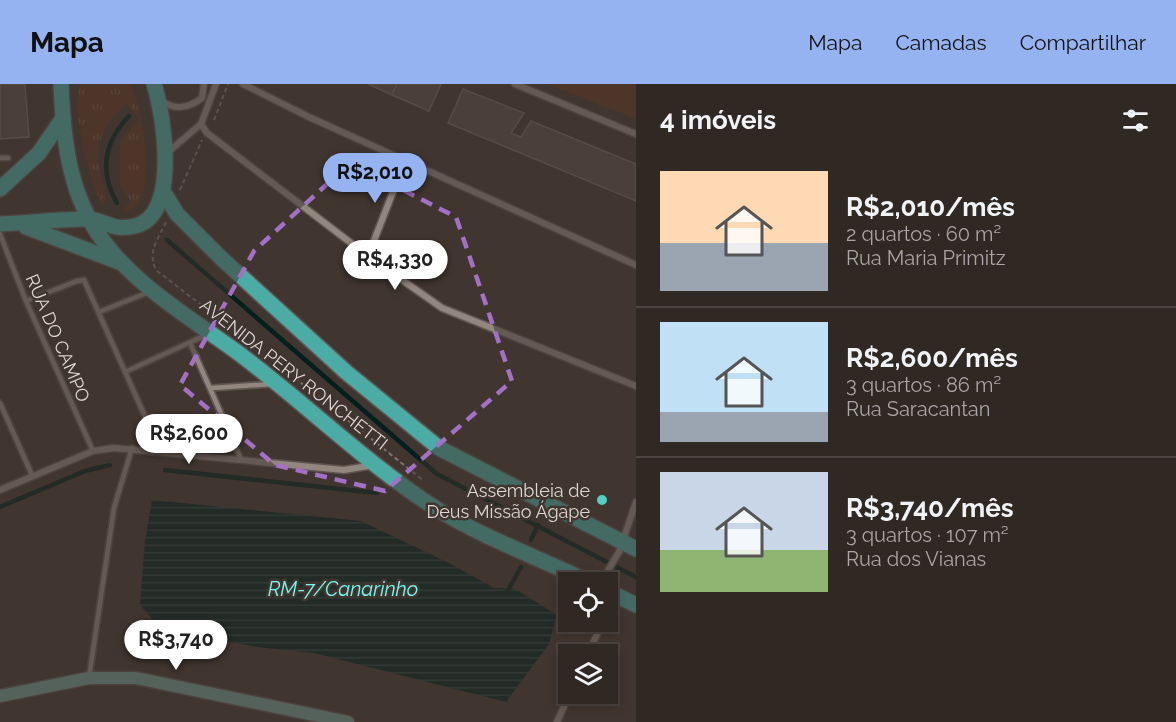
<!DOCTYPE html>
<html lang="pt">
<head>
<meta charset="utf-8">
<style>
	body { margin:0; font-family:Raleway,sans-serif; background:#38302b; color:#f1f3f6; height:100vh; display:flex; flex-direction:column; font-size:22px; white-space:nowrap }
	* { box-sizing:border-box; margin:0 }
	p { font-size:20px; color:#a8a6a6 }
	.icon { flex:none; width:33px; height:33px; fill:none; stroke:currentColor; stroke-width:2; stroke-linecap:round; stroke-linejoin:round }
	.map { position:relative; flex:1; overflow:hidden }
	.drawer { display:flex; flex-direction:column; background:#302823; width:540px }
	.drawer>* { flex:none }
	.fabs { position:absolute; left:558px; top:488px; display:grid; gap:12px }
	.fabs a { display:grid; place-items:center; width:60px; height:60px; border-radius:0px; background:#302823; box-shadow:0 3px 9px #0003,0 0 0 2px #4b4441; font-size:30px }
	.price { position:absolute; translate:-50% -51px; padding:0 14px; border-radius:21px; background:#fff; color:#222; font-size:20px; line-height:39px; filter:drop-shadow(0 2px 3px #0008) }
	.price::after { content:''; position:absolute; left:50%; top:36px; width:18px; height:14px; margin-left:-9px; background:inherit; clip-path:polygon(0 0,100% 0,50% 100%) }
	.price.selected { background:#95b2f1; color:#111 }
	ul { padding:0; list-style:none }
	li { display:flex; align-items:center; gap:18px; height:150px; padding:0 24px }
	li+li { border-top:2px solid #4b4441 }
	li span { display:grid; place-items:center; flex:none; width:168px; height:120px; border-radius:0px; color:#555 }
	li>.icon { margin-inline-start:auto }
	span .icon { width:72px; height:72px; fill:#fffc; stroke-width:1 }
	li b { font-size:26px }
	h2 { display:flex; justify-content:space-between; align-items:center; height:72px; padding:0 24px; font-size:26px }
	header { display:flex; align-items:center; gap:36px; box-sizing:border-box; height:84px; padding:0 30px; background:#95b2f1; color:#111 }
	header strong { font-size:28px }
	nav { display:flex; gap:33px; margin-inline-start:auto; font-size:21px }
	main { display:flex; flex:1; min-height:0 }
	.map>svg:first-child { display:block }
	.grass { fill:url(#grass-tufts) }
	.park { fill:#5d3722 }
	.water { fill:url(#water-rules) }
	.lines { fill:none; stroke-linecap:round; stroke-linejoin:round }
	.stream { stroke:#01201e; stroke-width:4.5 }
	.building { fill:#584d46; stroke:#736660; stroke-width:1.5 }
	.lane-casing { stroke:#5e5450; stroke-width:8 }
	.street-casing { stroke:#5e5450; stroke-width:9 }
	.secondary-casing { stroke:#5e5450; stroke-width:15 }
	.primary-casing { stroke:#5e5450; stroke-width:18 }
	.path { stroke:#7f7570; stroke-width:2; stroke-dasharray:4.5 3; stroke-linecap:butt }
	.lane { stroke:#93867f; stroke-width:4.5 }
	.street { stroke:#93867f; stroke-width:6 }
	.secondary { stroke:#6f9992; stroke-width:12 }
	.primary { stroke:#4aaca4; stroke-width:15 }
	.marked { fill:none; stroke:#a370c7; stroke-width:4.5; stroke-dasharray:12 8; stroke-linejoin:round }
	.poi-dot { fill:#55cec6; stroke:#40352f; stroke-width:2 }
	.labels { text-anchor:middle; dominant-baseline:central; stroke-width:5; stroke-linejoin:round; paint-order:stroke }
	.street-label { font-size:18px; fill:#dfd7d4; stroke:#40352f }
	.poi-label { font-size:18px; fill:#dfd7d4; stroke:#40352f; text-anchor:end }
	.water-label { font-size:20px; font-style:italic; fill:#70fcf3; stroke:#40352f }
</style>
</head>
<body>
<header>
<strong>Mapa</strong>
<nav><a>Mapa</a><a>Camadas</a><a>Compartilhar</a></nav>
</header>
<main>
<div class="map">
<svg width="636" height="638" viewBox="0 0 636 638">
	<defs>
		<pattern id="grass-tufts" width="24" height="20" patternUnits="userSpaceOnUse" patternTransform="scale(1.5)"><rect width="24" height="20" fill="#5d3722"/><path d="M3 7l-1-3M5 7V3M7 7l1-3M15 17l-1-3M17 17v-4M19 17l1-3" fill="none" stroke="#745341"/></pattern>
		<pattern id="water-rules" width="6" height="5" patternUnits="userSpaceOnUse" patternTransform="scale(1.5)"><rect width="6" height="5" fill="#01201e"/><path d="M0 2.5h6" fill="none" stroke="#26403e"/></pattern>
	</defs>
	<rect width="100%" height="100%" fill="#40352f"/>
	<path class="grass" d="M80,0h50c13,20 25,103 7,122 -2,2 -9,4 -12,6l-2,-1 7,-10 -10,-17v-43l19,-22 -12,-16c-35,32 -33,51 -20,94l-5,9c-12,-28 -31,-93 -22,-122z"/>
	<path class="park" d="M547,0h89v35z"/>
	<path class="water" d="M152,416l209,21 90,43 43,24 21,1 42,26 -8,29 -43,58 -192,-49 -57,-6 -90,-17 -11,-7 -16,-18 5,-64z"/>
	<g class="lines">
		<g class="stream">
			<path d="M117,119c-18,-32 -13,-61 12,-87"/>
			<path d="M167,156l270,234 199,103"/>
			<path d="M165,386l212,23"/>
			<path d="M0,423l85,-36 25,-6"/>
			<path d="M531,456l7,-15"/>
			<path d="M506,510l15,-27"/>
		</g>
	</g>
	<g class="building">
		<path d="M0,0h25l4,53 -29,2z"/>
		<path d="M368,0h29l-5,11z"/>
		<path d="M397,0h44l-12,27 -37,-16z"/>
		<path d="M463,5l61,24 -13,20 10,4 10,-16 105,43v37l-188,-78z"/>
	</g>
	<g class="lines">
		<defs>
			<g id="lane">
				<path d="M0,74h8"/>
				<path d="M0,150l26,67 67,150"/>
				<path d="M26,217l51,-20 7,-1 76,170"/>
				<path d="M99,228l50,-20"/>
				<path d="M190,259l51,116"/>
				<path d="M125,288l81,-37"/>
				<path d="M212,304l60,-4"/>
				<path d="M0,319l32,72"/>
				<path d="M89,594l25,-170 18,-60"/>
			</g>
			<g id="street">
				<path d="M243,0l66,33 327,148"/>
				<path d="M515,0l121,50"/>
				<path d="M161,16c13,11 28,8 41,-2l2,-14"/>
				<path d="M201,40l6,9 161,123 74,52 194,78"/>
				<path d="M168,68l33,-28 15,-40"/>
				<path d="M368,172l37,-95"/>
				<path d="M0,406l93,-39 21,-3 230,22 30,-5"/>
				<path d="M607,498v-10l12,-20 17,-50"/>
				<path d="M608,525v-15"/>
				<path d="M588,570l15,-33"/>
				<path d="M557,638l13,-29"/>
			</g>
			<path id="secondary" d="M0,612l89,-18h47l212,44"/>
			<g id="primary">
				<path d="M61,0c2,51 7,104 36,148 34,52 94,86 144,123 65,49 128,111 196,154 47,29 102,49 152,73"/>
				<path d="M0,105l39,-36 24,-35"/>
				<path d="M163,107l14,23 44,44 125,114 93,76 197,101"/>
				<path d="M0,140c29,-1 58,-5 87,-5 18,0 24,13 48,7 45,-11 29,-110 19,-142"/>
				<path d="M26,143l93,35"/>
				<path d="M608,507l28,14"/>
			</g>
		</defs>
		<use href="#lane" class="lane-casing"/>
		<use href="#street" class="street-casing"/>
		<use href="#secondary" class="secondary-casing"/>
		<use href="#primary" class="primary-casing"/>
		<g class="path">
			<path d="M214,36l14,-36"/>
			<path d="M180,106l22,-50"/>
			<path d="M166,138c-8,17 -19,30 -10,48l80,62"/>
			<path d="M295,294l129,103"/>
		</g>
		<use href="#lane" class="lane"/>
		<use href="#street" class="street"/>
		<use href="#secondary" class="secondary"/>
		<use href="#primary" class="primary"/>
	</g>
	<path d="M0 0H636V638H0ZM350,79l106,54 56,164 -127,110 -110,-26 -95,-80 74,-134z" fill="#40352f" fill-opacity=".55" fill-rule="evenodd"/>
	<path class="marked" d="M350,79l106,54 56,164 -127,110 -110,-26 -95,-80 74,-134z"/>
	<circle class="poi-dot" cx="602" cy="416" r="6"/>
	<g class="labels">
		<g class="street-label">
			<text transform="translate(58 254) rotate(67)">RUA DO CAMPO</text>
			<text transform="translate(294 290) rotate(38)">AVENIDA PERY RONCHETTI</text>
		</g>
		<g class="poi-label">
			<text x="590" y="406">Assembleia de<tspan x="590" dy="21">Deus Missão Ágape</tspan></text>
		</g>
		<g class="water-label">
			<text x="343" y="505">RM-7/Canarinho</text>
		</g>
	</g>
</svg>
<div class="fabs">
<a><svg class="icon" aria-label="locate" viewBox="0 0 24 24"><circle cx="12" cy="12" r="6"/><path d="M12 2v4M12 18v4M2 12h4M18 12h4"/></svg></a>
<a><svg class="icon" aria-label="layers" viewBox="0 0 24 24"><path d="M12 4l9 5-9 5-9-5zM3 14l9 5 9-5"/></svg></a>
</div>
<b class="price selected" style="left:375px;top:120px">R$2,010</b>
<b class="price" style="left:395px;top:207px">R$4,330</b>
<b class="price" style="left:189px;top:381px">R$2,600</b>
<b class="price" style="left:176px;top:587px">R$3,740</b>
</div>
<section class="drawer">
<h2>4 imóveis<svg class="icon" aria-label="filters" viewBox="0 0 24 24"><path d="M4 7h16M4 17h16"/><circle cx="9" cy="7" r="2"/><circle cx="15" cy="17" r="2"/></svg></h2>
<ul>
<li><span style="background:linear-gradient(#ffd9b3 60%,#9aa5b1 0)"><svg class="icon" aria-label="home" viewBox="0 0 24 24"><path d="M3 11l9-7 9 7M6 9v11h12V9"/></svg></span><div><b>R$2,010/mês</b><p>2 quartos · 60 m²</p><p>Rua Maria Primitz</p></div></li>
<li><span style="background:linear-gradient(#bfe0f5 75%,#9aa5b1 0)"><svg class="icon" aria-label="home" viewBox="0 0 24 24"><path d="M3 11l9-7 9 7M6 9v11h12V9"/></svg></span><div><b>R$2,600/mês</b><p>3 quartos · 86 m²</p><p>Rua Saracantan</p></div></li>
<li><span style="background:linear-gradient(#c9d6e8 65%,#8fb573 0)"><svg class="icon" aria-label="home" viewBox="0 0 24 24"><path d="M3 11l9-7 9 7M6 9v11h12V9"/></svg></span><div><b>R$3,740/mês</b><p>3 quartos · 107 m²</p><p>Rua dos Vianas</p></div></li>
</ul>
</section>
</main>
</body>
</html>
